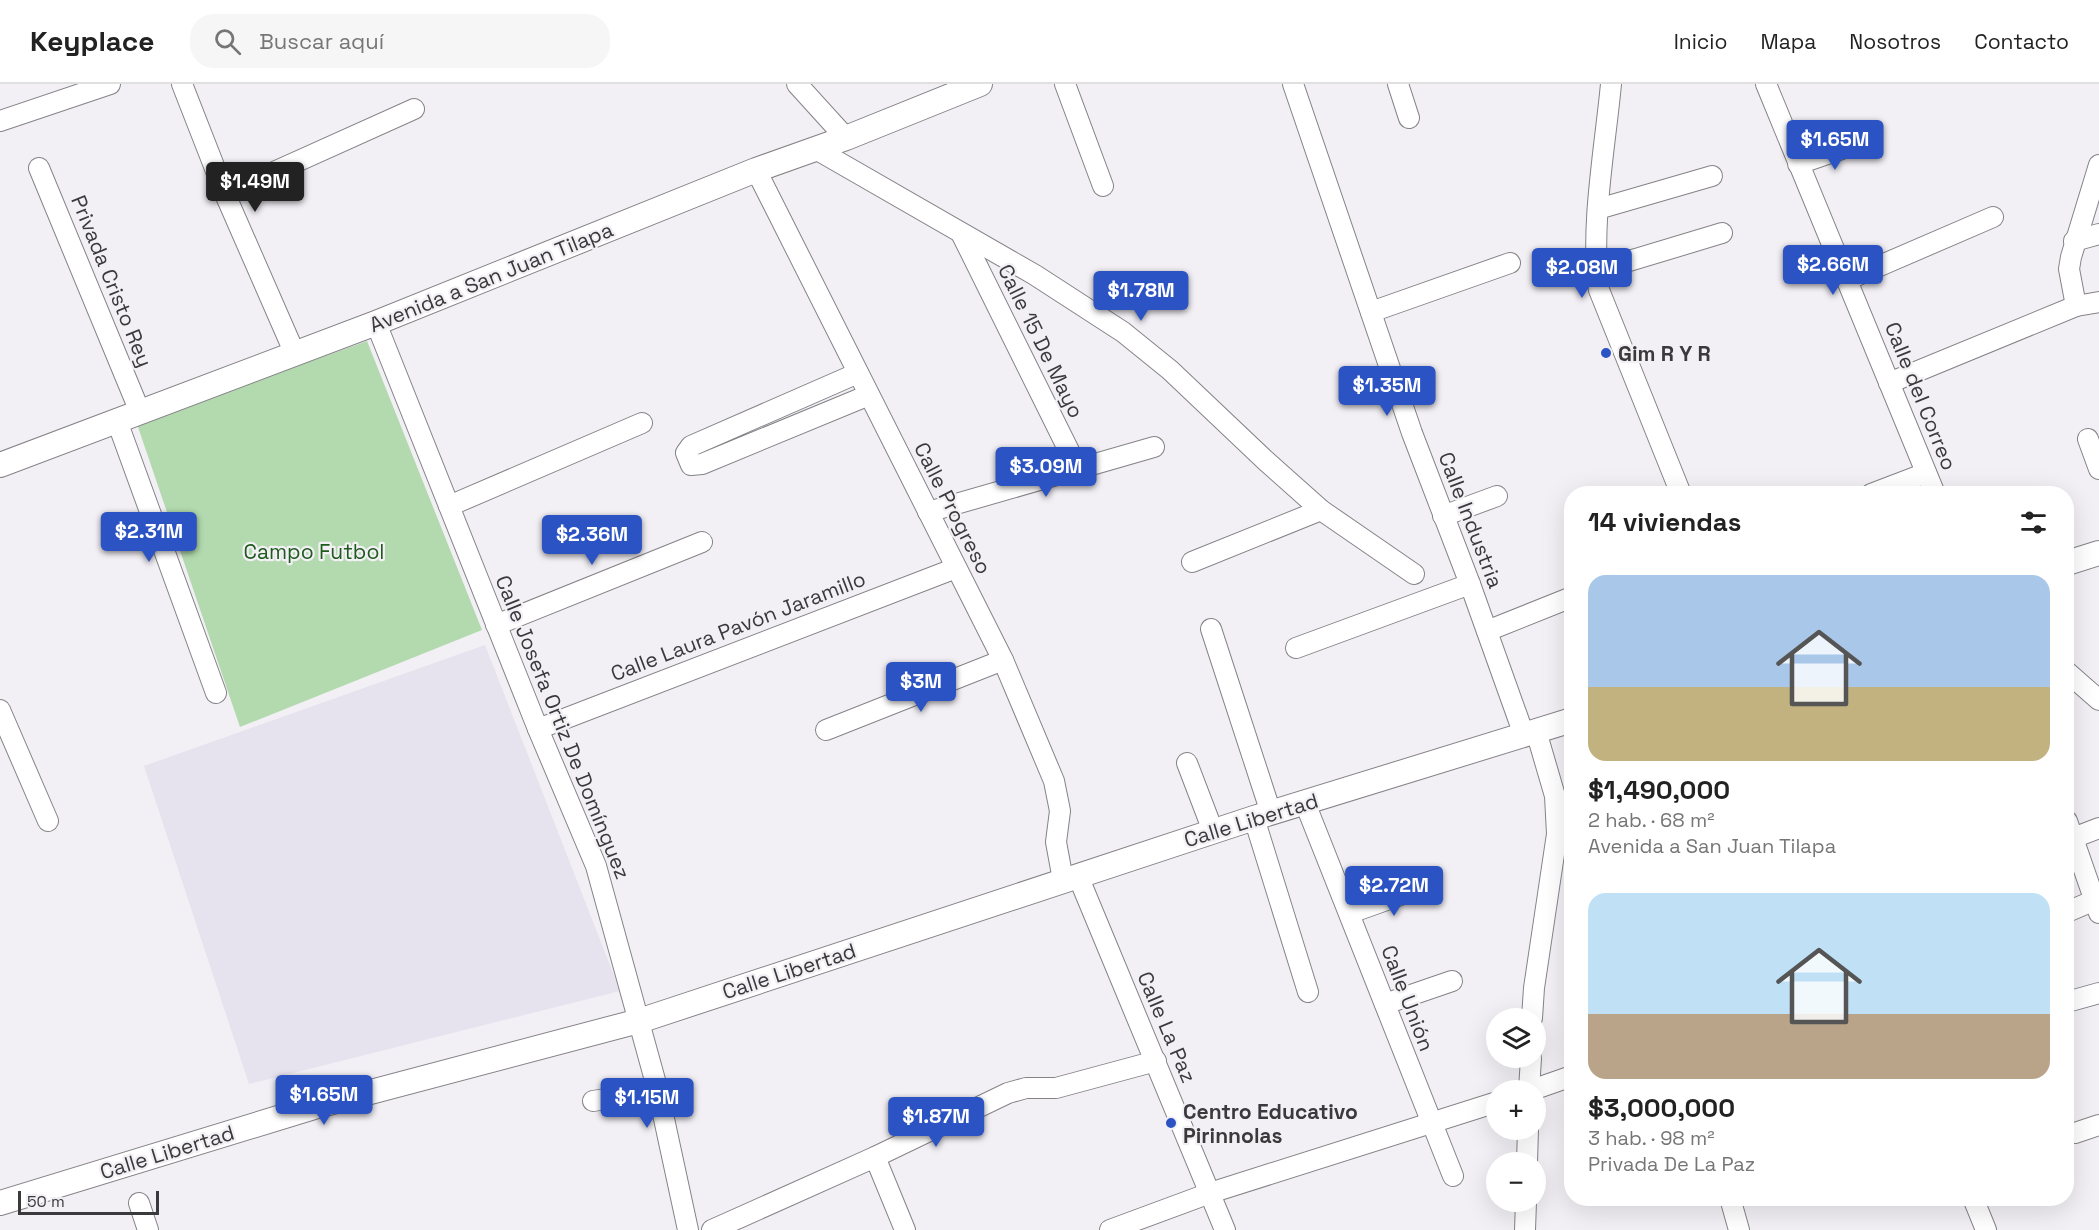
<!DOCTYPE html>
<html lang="es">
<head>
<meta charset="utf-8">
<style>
	body { margin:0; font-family:"Space Grotesk",sans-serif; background:#f6f6f6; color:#222; height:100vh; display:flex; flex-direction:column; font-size:22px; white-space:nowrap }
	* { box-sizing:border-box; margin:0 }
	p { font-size:20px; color:#767676 }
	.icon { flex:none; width:33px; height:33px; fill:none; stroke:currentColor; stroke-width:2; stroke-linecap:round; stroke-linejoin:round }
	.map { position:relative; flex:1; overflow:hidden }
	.panel { position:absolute; left:1564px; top:402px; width:510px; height:720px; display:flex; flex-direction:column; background:#fff; border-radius:24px; box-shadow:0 6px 24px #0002 }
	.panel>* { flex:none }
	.tools { position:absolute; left:1486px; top:924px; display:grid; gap:12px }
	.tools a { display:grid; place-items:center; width:60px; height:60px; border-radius:50%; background:#fff; box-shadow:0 6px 24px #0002; font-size:30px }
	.scale { position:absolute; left:18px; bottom:15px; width:141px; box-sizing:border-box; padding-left:6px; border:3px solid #3a3a3c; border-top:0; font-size:16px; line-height:21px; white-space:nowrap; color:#3a3a3c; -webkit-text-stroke:4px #f2f0f5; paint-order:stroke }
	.price { position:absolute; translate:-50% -51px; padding:0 14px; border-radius:6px; background:#2c53c3; color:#fff; font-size:20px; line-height:39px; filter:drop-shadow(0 2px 3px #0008) }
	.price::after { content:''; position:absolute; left:50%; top:36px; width:18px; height:14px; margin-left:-9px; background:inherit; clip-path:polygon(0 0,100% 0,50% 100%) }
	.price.on { background:#222; color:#fff }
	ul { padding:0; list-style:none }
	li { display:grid; align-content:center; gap:12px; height:318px; padding:0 24px }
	li span { display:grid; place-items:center; height:186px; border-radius:18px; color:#555 }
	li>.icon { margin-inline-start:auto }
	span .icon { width:108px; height:108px; fill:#fffc; stroke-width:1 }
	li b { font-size:26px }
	h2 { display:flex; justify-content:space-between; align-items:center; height:72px; padding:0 24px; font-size:26px }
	header { display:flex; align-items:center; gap:36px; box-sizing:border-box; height:84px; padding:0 30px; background:#fff; border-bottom:2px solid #e0e0e0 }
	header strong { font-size:28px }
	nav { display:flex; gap:33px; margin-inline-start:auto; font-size:21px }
	.search { width:420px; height:54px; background:#f6f6f6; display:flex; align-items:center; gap:15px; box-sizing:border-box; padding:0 21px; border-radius:24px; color:#767676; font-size:22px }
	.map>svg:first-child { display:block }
	.built { fill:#e6e2ee }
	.green { fill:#b2daae }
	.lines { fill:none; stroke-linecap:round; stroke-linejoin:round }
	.minor-casing { stroke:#858388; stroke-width:22 }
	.major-casing { stroke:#858388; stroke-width:26 }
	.minor { stroke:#fff; stroke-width:20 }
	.major { stroke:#fff; stroke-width:24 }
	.poi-dot { fill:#2c53c3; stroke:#f2f0f5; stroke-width:2 }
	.labels { text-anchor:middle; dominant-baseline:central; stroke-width:4.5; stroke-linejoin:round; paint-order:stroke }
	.street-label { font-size:21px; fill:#3a3a3c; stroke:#f2f0f5 }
	.poi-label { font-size:21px; font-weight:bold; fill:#3a3a3c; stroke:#f2f0f5; text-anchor:start }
	.park-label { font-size:21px; fill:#1d5a1b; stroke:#f2f0f5 }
</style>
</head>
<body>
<header>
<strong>Keyplace</strong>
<div class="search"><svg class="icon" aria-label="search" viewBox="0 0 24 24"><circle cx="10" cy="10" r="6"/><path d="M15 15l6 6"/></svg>Buscar aquí</div>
<nav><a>Inicio</a><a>Mapa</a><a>Nosotros</a><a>Contacto</a></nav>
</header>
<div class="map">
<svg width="2099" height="1146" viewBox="0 0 2099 1146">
	<rect width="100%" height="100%" fill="#f2f0f5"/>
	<path class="built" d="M485,561l135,346 -371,93 -105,-318z"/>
	<path class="green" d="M367,257l115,289 -242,97 -103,-303z"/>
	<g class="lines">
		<defs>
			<g id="minor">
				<path d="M182,0l43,110 70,160"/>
				<path d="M797,0l49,54"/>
				<path d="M1065,0l38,102"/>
				<path d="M1293,0l119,349 58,151 54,151"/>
				<path d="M1398,0l11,34"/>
				<path d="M1611,0c-6,64 -21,143 -12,206l82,204"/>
				<path d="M1766,0l169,410"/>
				<path d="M0,37l110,-37"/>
				<path d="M814,64l221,127 88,57 47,38 96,91 55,49 93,64"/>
				<path d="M1798,80l61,-21"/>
				<path d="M39,84l101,244"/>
				<path d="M756,86l247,490 51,121 6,30 -4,31 7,38"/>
				<path d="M225,110l189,-85"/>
				<path d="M1598,125l114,-33"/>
				<path d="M962,151l116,234"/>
				<path d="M2074,157l25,-7"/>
				<path d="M1596,187l126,-38"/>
				<path d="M1847,196l146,-63"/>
				<path d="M2076,222l-7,-37 2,-12 28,-92"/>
				<path d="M1371,228l139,-49"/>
				<path d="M376,239l162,406 58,137 62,225 30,139"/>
				<path d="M858,289l-167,73 -5,7 5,12 11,-1 167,-69"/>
				<path d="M1889,299l187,-77 23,-4"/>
				<path d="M117,337l99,272"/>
				<path d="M2088,355l11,30"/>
				<path d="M1871,410l55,-21"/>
				<path d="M449,422l193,-83"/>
				<path d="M928,428l226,-65"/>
				<path d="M1443,432l54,-20"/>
				<path d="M1192,478l129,-52"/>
				<path d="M496,541l206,-83"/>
				<path d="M1211,545l60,184"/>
				<path d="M1487,547l85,-34"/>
				<path d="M1296,564l174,-64"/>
				<path d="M2067,588l32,28"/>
				<path d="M0,626l48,111"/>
				<path d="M538,645l418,-161"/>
				<path d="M826,646l177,-70"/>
				<path d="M1187,679l26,68"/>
				<path d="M1305,719l148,373"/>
				<path d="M1254,734l54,174"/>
				<path d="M2067,737l32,92"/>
				<path d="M2073,754l26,-10"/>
				<path d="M1078,792l147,354"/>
				<path d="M2067,828l28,-12"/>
				<path d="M1350,829l76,-27"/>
				<path d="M2067,918l32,-9"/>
				<path d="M1385,920l67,-23"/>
				<path d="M1532,934l2,-30 23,-154 -2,-38 -19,-65"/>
				<path d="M1529,1006l2,-32"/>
				<path d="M1532,1006l40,-14"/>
				<path d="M593,1017l65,-10"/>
				<path d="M2075,1049l24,-8"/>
				<path d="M875,1073l30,73"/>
				<path d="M1527,1078l1,-32"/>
				<path d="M1730,1114l9,32"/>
				<path d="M1973,1114l13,32"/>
				<path d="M139,1119l9,27"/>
				<path d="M712,1146l163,-73 133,-64 18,-5h30l100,-27"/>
				<path d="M1110,1146l100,-37 287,-91"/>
				<path d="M1525,1146l1,-28"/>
			</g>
			<g id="major">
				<path d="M0,381l376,-142 380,-153 90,-32 134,-54"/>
				<path d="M2067,479l32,-10"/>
				<path d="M0,1119l314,-96 325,-86 615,-203 318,-98"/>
			</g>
		</defs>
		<use href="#minor" class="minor-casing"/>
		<use href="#major" class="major-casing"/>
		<use href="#minor" class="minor"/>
		<use href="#major" class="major"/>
	</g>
	<g class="poi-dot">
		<circle cx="1606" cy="269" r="6"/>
		<circle cx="1171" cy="1039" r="6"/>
	</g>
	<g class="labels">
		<g class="street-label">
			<text transform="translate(491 193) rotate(-22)">Avenida a San Juan Tilapa</text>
			<text transform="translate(112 197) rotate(68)">Privada Cristo Rey</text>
			<text transform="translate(1041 257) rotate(64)">Calle 15 De Mayo</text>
			<text transform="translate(1921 312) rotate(68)">Calle del Correo</text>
			<text transform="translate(953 424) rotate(63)">Calle Progreso</text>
			<text transform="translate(1471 436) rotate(69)">Calle Industria</text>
			<text transform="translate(738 542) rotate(-21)">Calle Laura Pavón Jaramillo</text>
			<text transform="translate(563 643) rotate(68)">Calle Josefa Ortiz De Domínguez</text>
			<text transform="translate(1251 736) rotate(-17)">Calle Libertad</text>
			<text transform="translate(789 887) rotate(-18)">Calle Libertad</text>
			<text transform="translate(1408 914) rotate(69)">Calle Unión</text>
			<text transform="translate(1167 943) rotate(67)">Calle La Paz</text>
			<text transform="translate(167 1068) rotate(-17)">Calle Libertad</text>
		</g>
		<g class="poi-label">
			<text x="1618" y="269">Gim R Y R</text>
			<text x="1183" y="1027">Centro Educativo<tspan x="1183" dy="24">Pirinnolas</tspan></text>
		</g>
		<g class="park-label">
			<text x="314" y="467">Campo Futbol</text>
		</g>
	</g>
</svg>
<div class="tools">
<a><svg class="icon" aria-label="layers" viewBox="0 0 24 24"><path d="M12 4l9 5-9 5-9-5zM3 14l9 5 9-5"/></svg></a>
<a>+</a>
<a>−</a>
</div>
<div class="scale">50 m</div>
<b class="price" style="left:1835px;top:87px">$1.65M</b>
<b class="price on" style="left:255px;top:129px">$1.49M</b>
<b class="price" style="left:1833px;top:212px">$2.66M</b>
<b class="price" style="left:1582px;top:215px">$2.08M</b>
<b class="price" style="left:1141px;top:238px">$1.78M</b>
<b class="price" style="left:1387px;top:333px">$1.35M</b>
<b class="price" style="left:1046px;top:414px">$3.09M</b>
<b class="price" style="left:149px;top:479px">$2.31M</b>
<b class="price" style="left:592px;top:482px">$2.36M</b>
<b class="price" style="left:921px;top:629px">$3M</b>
<b class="price" style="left:1394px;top:833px">$2.72M</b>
<b class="price" style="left:324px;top:1042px">$1.65M</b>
<b class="price" style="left:647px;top:1045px">$1.15M</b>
<b class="price" style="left:936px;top:1064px">$1.87M</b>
<section class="panel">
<h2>14 viviendas<svg class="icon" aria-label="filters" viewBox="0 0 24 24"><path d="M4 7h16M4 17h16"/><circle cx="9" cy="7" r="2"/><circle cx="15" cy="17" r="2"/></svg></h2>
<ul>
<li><span style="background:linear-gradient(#a9c7e8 60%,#c2b280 0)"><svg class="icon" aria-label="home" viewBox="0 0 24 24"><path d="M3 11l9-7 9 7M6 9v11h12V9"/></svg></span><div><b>$1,490,000</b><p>2 hab. · 68 m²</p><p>Avenida a San Juan Tilapa</p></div></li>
<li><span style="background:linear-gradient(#bfe0f5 65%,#b9a48a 0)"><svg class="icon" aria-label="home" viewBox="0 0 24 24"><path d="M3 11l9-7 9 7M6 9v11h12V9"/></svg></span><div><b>$3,000,000</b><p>3 hab. · 98 m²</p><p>Privada De La Paz</p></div></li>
</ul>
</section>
</div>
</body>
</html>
